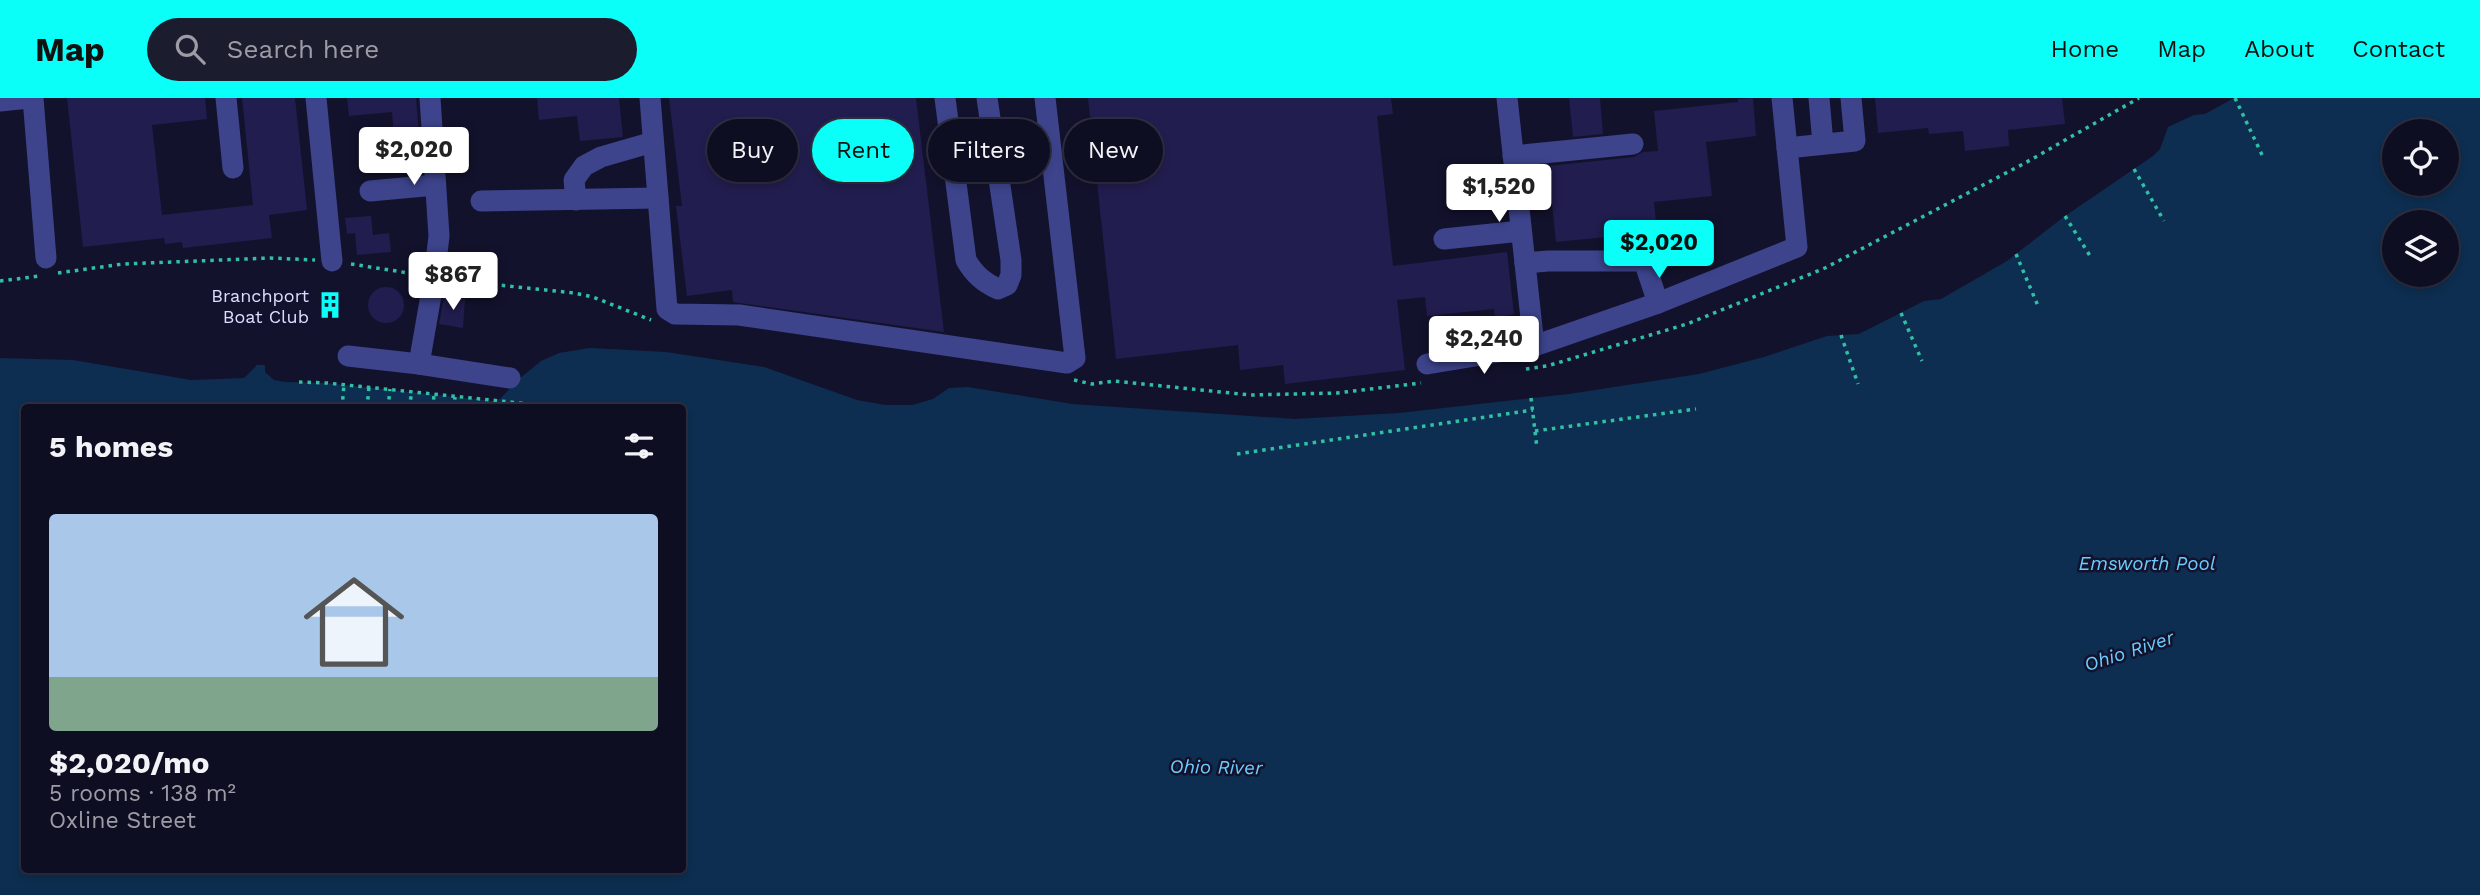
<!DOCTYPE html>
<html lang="en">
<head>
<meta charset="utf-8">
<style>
	body { margin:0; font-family:"Work Sans",sans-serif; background:#1c1c2f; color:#f1f3f6; height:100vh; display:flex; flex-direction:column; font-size:26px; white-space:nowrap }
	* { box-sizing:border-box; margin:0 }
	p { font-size:23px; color:#9b9ca5 }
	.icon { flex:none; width:38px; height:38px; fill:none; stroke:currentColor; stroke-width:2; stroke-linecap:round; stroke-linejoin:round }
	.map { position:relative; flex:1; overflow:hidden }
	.drawer { position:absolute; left:21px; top:306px; width:665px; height:469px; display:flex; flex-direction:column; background:#0e0e22; border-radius:7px; box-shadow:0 4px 10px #0003,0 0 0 2px #2e2e40 }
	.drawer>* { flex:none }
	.top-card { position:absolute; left:707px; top:21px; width:665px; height:63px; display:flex; gap:14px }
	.buttons { position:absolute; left:2382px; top:21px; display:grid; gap:14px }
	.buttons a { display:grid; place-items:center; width:77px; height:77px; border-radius:50%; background:#0e0e22; box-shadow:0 4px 10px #0003,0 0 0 2px #2e2e40; font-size:35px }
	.price { position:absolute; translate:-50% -60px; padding:0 16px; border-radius:7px; background:#fff; color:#222; font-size:23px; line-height:46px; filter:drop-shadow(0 2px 4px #0008) }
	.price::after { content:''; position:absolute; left:50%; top:42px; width:21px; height:16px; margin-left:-10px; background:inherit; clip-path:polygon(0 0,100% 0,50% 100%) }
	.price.selected { background:#09fff8; color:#111 }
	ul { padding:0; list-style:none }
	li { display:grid; align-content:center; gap:14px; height:371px; padding:0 28px }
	li span { display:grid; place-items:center; height:217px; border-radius:7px; color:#555 }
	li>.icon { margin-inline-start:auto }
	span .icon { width:126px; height:126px; fill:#fffc; stroke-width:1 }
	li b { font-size:30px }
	h2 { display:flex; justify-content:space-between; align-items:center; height:84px; padding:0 28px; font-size:30px }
	.tag { padding:0 24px; border-radius:32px; background:#0e0e22; box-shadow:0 4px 10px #0003,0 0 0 2px #2e2e40; font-size:24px; line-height:63px }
	.tag.selected { background:#09fff8; color:#111 }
	header { display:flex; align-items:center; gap:42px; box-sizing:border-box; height:98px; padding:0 35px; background:#09fff8; color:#111 }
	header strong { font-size:33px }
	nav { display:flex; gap:38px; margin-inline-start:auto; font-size:24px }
	.search { width:490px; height:63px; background:#1c1c2f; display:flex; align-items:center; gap:18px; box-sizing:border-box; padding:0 24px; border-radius:38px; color:#9b9ca5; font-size:26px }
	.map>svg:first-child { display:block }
	.water { fill:#0d2e50; fill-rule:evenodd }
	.building { fill:#211d4e }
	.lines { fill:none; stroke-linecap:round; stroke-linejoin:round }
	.path { stroke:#30c0a5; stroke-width:3.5; stroke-dasharray:3.5 5; stroke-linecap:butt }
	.minor { stroke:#3d448c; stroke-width:21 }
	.labels { text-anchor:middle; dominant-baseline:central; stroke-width:5; stroke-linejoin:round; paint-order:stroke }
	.poi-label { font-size:18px; fill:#dddeff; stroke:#13122d; text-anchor:end }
	.water-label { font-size:19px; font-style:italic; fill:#6bcdff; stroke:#13122d }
</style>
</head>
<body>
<header>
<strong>Map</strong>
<div class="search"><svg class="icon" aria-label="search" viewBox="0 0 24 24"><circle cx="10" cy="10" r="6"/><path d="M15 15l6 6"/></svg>Search here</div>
<nav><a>Home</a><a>Map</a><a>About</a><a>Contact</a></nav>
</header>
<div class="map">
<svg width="2480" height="797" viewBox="0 0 2480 797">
	<rect width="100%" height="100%" fill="#13122d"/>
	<path class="water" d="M2234,0h246v797h-2480v-537l73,2 118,20 53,-2 13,-13h8v7l9,8 11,2 42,1 166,18 7,-2 19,-20 22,-18 18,-8 31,-5 76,4 98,15 93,33 28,5h27l21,-6 16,-11 19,-1 104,17 223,15 104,-6 170,-19 130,-20 65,-17 63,-21 32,-2 65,-33 17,-2 66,-38 58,-45 88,-60 7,-7 8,-22 26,-12 11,-1zM2394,33h52v53h-52zM2394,124h52v53h-52zM24,310h658v462h-658z"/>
	<g class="building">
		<path d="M67,0h138l2,21 -55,6 10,90 91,-10 -11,-107h53l12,112 -38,5 3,23 -89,10 -1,-6 -17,2 -1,-6 -81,9z"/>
		<path d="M347,0h69l5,58 -25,3 -4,-47 -43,4z"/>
		<path d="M537,0h82l4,39 -43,4 -3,-25 -38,4z"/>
		<path d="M669,0h247l28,234 -211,-30 -1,-12 -45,6 -11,-90h6z"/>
		<path d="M1088,0h303l2,16 -16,2 16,150 114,-14 7,62 -19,5 -1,-10 -67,7 -2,-19 -28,3 8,70 -120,14 -2,-19 -43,5 -2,-25 -122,14z"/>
		<path d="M1569,0h31l3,36 -30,3z"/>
		<path d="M1753,0l3,38 -50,6 6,54 -58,6 3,30 -101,10 -8,-76 86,-9 9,-5 15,-1 -4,-40 84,-9v-3z"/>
		<path d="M1875,0h187l3,26 -57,6 1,16 -44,5 -2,-20 -34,3 -1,-6 -50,5z"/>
		<path d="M371,118l2,19 16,-2 2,19 -34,3 -2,-22 -8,1 -2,-16z"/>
		<circle cx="386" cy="207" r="18"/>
		<path d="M444,199l21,2 -2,29 -24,-4z"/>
	</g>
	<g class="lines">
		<g class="path">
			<path d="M2235,0l29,61"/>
			<path d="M2134,71l30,52"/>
			<path d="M2065,118l27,43"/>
			<path d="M2016,156l22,52"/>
			<path d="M351,166l64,10"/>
			<path d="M58,175l65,-9 147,-6 45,2"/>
			<path d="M451,182l123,13 19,4 58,23"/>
			<path d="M0,183l40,-5"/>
			<path d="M1901,215l21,48"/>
			<path d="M1841,237l17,49"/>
			<path d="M1526,271l21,-3 140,-42 138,-56 200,-105 114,-65"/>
			<path d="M1074,282l18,4 22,-3 136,14 87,-2 84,-10"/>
			<path d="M299,284l28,1 241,25"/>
			<path d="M1531,300l6,50"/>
			<path d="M342,310l2,-24"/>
			<path d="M367,310l2,-21"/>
			<path d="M388,310l2,-19"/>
			<path d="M409,310l3,-17"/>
			<path d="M433,310l1,-14"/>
			<path d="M454,310l1,-11"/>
			<path d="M477,310l1,-9"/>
			<path d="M496,310l1,-8"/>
			<path d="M1535,333l161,-22"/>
			<path d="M1237,356l296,-44"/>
		</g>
		<g class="minor">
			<path d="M33,0l13,160"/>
			<path d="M226,0l7,70"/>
			<path d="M316,0l16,163"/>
			<path d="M430,0l9,138 -5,42 -15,86 91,14"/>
			<path d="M650,0l17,211 8,5 64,1 328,48 8,-5 -30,-260"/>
			<path d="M945,0l21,162c8,14 17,22 32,29l9,-4 4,-10v-15l-24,-162"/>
			<path d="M1507,0l27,248"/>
			<path d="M1819,0l4,46"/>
			<path d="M0,3l29,-3"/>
			<path d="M1787,50l68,-7 -4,-43"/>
			<path d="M1513,58l120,-12"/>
			<path d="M370,93l65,-6"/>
			<path d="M576,102l-2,-20 10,-14 17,-9 52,-15"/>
			<path d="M481,103l177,-3"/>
			<path d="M1444,141l77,-8"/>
			<path d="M1525,165l23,-2h96l14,42"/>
			<path d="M348,258l71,8"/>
			<path d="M1427,266l107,-18 124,-43 139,-56 -15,-149"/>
		</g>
	</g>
	<defs>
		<symbol id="building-bare" viewBox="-9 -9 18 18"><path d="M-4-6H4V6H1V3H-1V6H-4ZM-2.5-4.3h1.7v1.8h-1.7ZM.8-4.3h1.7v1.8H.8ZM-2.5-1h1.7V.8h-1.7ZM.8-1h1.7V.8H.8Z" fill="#09fff8" stroke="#13122d" stroke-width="2.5" paint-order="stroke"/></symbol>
	</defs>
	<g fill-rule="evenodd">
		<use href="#building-bare" x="311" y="188" width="38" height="38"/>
	</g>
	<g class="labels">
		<g class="poi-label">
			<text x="309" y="197">Branchport<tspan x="309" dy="21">Boat Club</tspan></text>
		</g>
		<g class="water-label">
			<text x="2147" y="465">Emsworth Pool</text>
			<text transform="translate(2129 553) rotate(-18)">Ohio River</text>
			<text transform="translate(1216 669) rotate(1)">Ohio River</text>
		</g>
	</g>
</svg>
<div class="buttons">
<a><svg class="icon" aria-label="locate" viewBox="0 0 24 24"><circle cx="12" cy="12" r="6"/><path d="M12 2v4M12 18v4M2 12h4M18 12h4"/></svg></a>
<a><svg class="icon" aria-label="layers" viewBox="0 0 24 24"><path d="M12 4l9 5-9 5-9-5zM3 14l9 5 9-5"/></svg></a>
</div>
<b class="price" style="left:414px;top:89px">$2,020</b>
<b class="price" style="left:1499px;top:126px">$1,520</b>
<b class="price selected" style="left:1659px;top:182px">$2,020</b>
<b class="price" style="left:453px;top:214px">$867</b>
<b class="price" style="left:1484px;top:278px">$2,240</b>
<div class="top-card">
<a class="tag">Buy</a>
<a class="tag selected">Rent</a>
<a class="tag">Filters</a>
<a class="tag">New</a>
</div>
<section class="drawer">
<h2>5 homes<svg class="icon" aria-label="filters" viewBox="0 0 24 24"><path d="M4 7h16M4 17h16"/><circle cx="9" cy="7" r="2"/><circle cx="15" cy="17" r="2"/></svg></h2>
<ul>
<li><span style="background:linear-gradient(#a9c7e8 75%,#7fa58c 0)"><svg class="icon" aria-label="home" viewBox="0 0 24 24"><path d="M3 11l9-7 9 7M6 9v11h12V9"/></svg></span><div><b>$2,020/mo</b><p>5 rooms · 138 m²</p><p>Oxline Street</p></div></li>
</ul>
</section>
</div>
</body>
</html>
